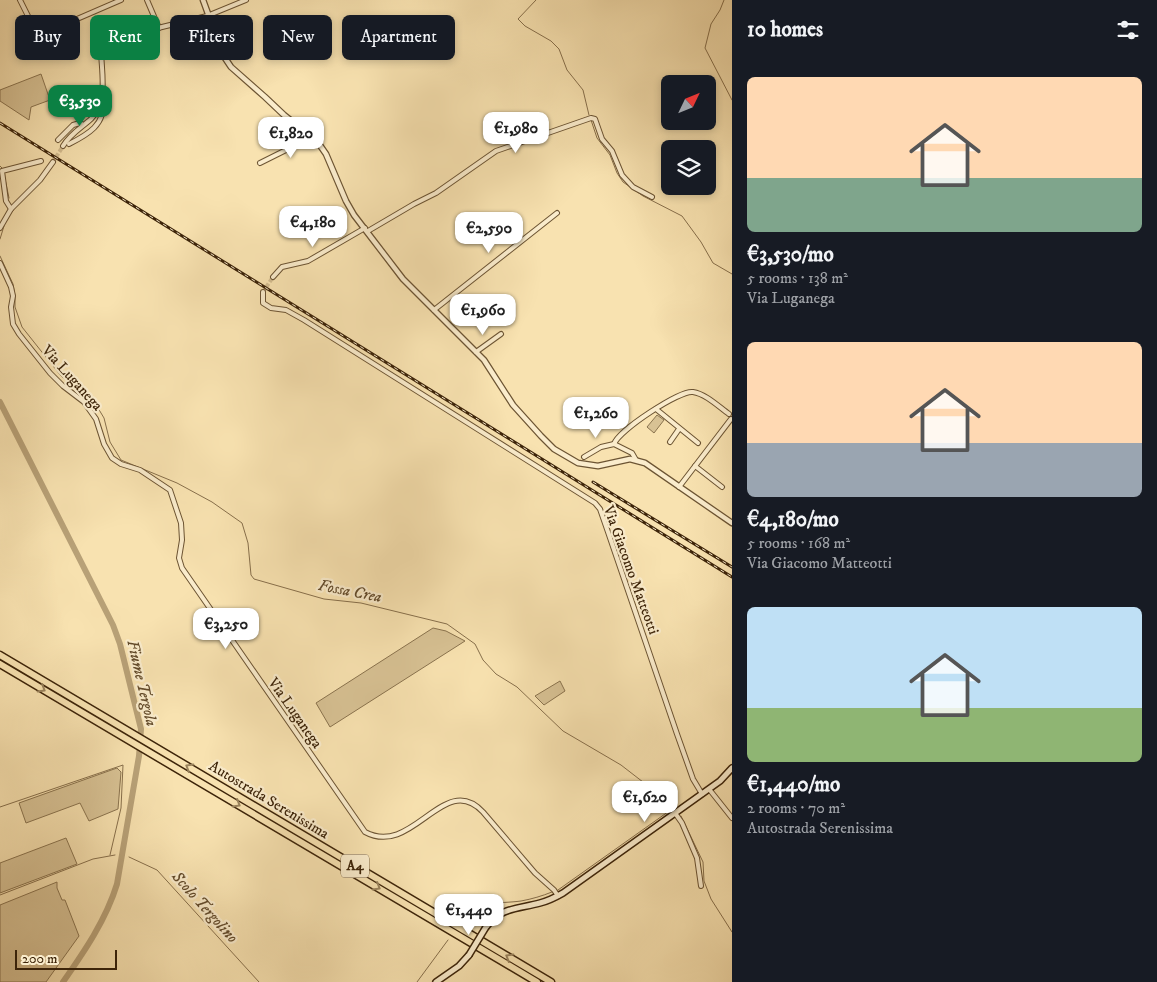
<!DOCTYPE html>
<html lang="en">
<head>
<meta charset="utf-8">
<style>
	body { margin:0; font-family:"IM FELL DW Pica",serif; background:#20242c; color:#f1f3f6; height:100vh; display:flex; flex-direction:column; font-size:19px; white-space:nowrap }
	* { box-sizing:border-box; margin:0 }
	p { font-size:16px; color:#9ea1a6 }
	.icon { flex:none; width:28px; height:28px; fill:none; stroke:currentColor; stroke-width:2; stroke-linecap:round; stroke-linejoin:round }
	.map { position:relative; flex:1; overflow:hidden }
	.details { display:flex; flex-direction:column; background:#171b24; width:425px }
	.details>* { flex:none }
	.banner { position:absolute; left:15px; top:15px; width:475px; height:45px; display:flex; gap:10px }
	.needle { width:32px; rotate:47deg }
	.tools { position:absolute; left:661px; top:75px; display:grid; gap:10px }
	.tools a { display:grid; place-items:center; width:55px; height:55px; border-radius:8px; background:#171b24; box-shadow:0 2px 8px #0003; font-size:25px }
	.scale { position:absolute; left:15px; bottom:12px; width:102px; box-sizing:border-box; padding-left:5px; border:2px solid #3d2409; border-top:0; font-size:14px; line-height:18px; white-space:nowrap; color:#3d2409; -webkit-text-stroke:4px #faeccc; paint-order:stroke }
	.price { position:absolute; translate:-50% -42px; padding:0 11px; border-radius:10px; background:#fff; color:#222; font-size:16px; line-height:32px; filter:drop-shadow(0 1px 2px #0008) }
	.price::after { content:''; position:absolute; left:50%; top:30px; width:15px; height:11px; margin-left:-8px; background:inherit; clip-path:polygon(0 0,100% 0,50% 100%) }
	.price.selected { background:#0b8043; color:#fff }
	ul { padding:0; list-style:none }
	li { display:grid; align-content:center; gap:10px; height:265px; padding:0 15px }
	li span { display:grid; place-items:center; height:155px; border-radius:8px; color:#555 }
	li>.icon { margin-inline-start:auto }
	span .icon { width:90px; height:90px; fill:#fffc; stroke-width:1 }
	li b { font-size:21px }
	h2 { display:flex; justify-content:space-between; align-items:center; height:60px; padding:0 15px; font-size:21px }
	.tag { padding:0 18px; border-radius:8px; background:#171b24; box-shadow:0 2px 8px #0003; font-size:18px; line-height:45px }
	.tag.selected { background:#0b8043; color:#fff }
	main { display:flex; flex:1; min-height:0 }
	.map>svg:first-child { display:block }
	.green { fill:#d8c294; stroke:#8a734e }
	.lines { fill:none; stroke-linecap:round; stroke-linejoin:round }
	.stream { stroke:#876f4b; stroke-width:1 }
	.river { stroke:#b8a177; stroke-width:6 }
	.minor-tunnel { stroke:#d3bc8f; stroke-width:4; stroke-dasharray:4 2; stroke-linecap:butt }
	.minor-casing { stroke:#6c5433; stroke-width:6 }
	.tertiary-casing { stroke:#6c5433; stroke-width:7 }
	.secondary-casing { stroke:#3d2409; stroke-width:8 }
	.motorway-casing { stroke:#3d2409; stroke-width:9 }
	.minor { stroke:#faeccc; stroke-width:4 }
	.tertiary { stroke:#faeccc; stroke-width:4.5 }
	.secondary { stroke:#faeccc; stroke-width:5 }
	.motorway { stroke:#f8e2b0; stroke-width:6 }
	.rail-casing { stroke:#3d2409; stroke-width:3 }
	.rail { stroke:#faeccc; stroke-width:1; stroke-dasharray:4; stroke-linecap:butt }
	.secondary-bridge-casing { stroke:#3d2409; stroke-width:8; stroke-linecap:butt }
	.secondary-bridge { stroke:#faeccc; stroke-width:5 }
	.oneway { stroke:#9a835c }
	.labels { text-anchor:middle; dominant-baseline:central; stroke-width:4.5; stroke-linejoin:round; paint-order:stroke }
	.shield { fill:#faeccc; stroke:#766044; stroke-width:1 }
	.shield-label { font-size:14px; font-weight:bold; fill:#3d2409 }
	.street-label { font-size:15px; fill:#3d2409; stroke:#faeccc }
	.water-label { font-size:16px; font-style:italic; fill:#624a2a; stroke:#faeccc }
</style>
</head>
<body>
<main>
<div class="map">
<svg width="732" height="982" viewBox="0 0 732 982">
	<rect width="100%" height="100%" fill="#f8e2b0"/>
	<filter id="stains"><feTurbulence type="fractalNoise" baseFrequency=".004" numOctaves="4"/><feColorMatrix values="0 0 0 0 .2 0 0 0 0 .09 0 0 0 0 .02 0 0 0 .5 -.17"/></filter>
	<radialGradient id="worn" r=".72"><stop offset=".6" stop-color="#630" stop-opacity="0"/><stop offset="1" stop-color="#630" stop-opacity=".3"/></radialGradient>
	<g class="green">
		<path d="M41,74l9,26 -19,7 -2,13 -29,-19v-11z"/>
		<path d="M657,415l7,5 -10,13 -7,-6z"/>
		<path d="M433,628l13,3 19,10 -135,86 -14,-24z"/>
		<path d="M560,681l5,10 -21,14 -9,-9z"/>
		<path d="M117,768l4,4 -3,37 -29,12 -9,-18 -54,20 -7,-20z"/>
		<path d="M66,838l11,26 -77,29v-30z"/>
		<path d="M57,882v6l5,12h3l14,36 -33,46h-46v-77z"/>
	</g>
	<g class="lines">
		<g class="stream">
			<path d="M536,0l-18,19 7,7 26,15 8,8 8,21 16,20 6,25"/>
			<path d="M724,0l-4,10 -9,14 -6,24 27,52"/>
			<path d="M591,120l6,18 13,17 7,18 6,9 20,14 39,20 19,26 12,21 19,11"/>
			<path d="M0,166l2,2"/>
			<path d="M4,174l5,24"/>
			<path d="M0,239l4,-13"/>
			<path d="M0,256l13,28 2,12v11l7,20 39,49 34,27 9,15 6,24 11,18 56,23 35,19 30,21 6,20 3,32 3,4 70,20 37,4 86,21 28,20 8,16 13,14 21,13 46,44 58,34 31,24 21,21"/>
			<path d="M0,807l123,-42 -2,43 -11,47"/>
			<path d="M681,816l22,46 1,19 7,18 21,33"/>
			<path d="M129,857l28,13 102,112"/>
			<path d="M558,890l114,-81"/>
			<path d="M0,895l93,-36 22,-4"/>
			<path d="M462,918c14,-18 38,-14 59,-17 11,-2 21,-5 31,-9"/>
			<path d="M417,982l31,-42"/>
		</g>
		<path class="river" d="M0,402l113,223 7,19 21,85 -2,27 -22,128c-11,36 -33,68 -54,98"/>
		<g class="minor-tunnel">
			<path d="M53,162l10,-16"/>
			<path d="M263,292l10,-15"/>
		</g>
		<defs>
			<g id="minor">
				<path d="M20,0l17,34 3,1 81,-35"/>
				<path d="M147,0l12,28"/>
				<path d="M58,140l15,-15 7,-2 3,2"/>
				<path d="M69,144c18,-9 38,-20 33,-43"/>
				<path d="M63,146c7,-12 18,-18 28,-27 18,-17 10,-48 10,-71l5,-5 7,-4 94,-23 39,-16"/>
				<path d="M260,163l52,-26"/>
				<path d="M11,209l-5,-8 -4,-30 39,-10"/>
				<path d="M0,228l11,-19 29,-29 13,-18"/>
				<path d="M368,231l46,-27 22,-11 60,-42 95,-33 4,1 7,20 10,12 10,24 11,12 19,10"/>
				<path d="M0,263l11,24 2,9 -2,11 2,17 6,10 31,39 13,13 21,16 12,17 8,25 8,14 9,6 19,6 30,20 11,33 1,17 -3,18 3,10 183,264c48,26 79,-62 118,-20l52,61 19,17 4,6"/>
				<path d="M273,277l9,-10 26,-6 57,-33"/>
				<path d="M263,292v11l8,5 15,2 18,10 291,183 5,6 8,23 69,202 16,45 9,15"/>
				<path d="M434,310l123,-97"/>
				<path d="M476,352l25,-18"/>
				<path d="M656,409l42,34"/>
				<path d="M670,442l9,-13"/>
				<path d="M614,444c5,-14 66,-54 79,-52 13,2 26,15 36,22"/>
				<path d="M584,457l17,-10 13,-3 18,9 4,7"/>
				<path d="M695,466l27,21"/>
				<path d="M679,487l52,-68"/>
				<path d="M709,789l23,29"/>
				<path d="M675,813l7,10 15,35 4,28"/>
			</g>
			<path id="tertiary" d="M203,0l20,55 8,12 34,30 19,18 33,26 9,13 20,47 8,14 49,64 81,81 29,45 28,31 13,13 24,14 20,3 32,-7 15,4 87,60"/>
			<g id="secondary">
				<path d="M486,927c15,-20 32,-18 54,-24 8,-2 16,-6 23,-10l157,-112 12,-13"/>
				<path d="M436,982l23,-16 10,-11"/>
			</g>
			<g id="motorway">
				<path d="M0,655l551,327"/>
				<path d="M0,664l537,318"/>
			</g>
		</defs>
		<use href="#minor" class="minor-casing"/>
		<use href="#tertiary" class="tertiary-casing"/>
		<use href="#secondary" class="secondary-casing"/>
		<use href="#motorway" class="motorway-casing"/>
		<use href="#minor" class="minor"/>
		<use href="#tertiary" class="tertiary"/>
		<use href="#secondary" class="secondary"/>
		<use href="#motorway" class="motorway"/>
		<defs>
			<g id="rail">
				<path d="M0,123l732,454"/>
				<path d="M593,482l139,85"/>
			</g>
		</defs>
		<use href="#rail" class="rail-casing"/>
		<use href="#rail" class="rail"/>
		<defs>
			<path id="secondary-bridge" d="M469,955l17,-28"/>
		</defs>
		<use href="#secondary-bridge" class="secondary-bridge-casing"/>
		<use href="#secondary-bridge" class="secondary-bridge"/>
	</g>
	<defs><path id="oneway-chevron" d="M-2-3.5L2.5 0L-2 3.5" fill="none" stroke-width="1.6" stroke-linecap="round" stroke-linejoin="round" transform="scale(1.25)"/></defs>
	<g class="oneway">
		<use href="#oneway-chevron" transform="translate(42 689) rotate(31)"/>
		<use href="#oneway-chevron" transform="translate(189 767) rotate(-149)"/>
		<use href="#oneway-chevron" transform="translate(237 804) rotate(31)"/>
		<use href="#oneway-chevron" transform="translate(377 887) rotate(31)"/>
		<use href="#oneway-chevron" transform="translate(509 957) rotate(-149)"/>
	</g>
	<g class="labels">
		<rect class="shield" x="341" y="854.5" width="28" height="23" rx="4"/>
		<g class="shield-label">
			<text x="355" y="866">A4</text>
		</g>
		<g class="street-label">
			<text transform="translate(72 378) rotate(48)">Via Luganega</text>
			<text transform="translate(631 570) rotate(70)">Via Giacomo Matteotti</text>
			<text transform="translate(295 713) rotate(55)">Via Luganega</text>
			<text transform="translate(269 800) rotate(31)">Autostrada Serenissima</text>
		</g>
		<g class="water-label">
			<text transform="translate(350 591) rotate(11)">Fossa Crea</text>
			<text transform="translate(142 683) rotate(77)">Fiume Tergola</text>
			<text transform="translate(205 907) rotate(48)">Scolo Tergolino</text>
		</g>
	</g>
	<rect width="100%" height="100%" filter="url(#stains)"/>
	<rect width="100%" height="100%" fill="url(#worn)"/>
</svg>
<div class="tools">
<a><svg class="needle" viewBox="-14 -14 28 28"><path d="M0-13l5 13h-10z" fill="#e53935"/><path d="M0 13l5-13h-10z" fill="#9ea1a6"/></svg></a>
<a><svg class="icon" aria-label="layers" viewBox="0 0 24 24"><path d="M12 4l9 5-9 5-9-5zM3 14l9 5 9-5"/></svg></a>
</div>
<div class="scale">200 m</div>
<b class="price selected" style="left:80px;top:127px">€3,530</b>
<b class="price" style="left:516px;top:154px">€1,980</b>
<b class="price" style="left:291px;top:159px">€1,820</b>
<b class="price" style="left:313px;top:248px">€4,180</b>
<b class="price" style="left:489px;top:254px">€2,590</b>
<b class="price" style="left:483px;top:336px">€1,960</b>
<b class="price" style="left:596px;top:439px">€1,260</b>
<b class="price" style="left:226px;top:650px">€3,250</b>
<b class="price" style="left:645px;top:823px">€1,620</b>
<b class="price" style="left:469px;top:936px">€1,440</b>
<div class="banner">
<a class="tag">Buy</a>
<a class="tag selected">Rent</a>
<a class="tag">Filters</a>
<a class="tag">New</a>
<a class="tag">Apartment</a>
</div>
</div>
<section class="details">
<h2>10 homes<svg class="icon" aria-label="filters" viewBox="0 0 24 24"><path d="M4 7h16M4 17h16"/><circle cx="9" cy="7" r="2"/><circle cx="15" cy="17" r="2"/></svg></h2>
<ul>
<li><span style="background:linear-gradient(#ffd9b3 65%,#7fa58c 0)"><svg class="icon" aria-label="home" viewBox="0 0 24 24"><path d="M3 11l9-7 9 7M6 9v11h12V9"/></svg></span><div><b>€3,530/mo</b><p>5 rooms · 138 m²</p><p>Via Luganega</p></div></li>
<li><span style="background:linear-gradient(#ffd9b3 65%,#9aa5b1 0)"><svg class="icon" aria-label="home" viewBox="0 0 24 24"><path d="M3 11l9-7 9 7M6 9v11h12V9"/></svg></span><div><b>€4,180/mo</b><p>5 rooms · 168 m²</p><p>Via Giacomo Matteotti</p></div></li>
<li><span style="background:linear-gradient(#bfe0f5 65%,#8fb573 0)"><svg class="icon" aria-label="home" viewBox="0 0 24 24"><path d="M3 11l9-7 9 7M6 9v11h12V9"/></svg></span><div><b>€1,440/mo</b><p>2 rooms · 70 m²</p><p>Autostrada Serenissima</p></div></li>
</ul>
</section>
</main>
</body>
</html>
